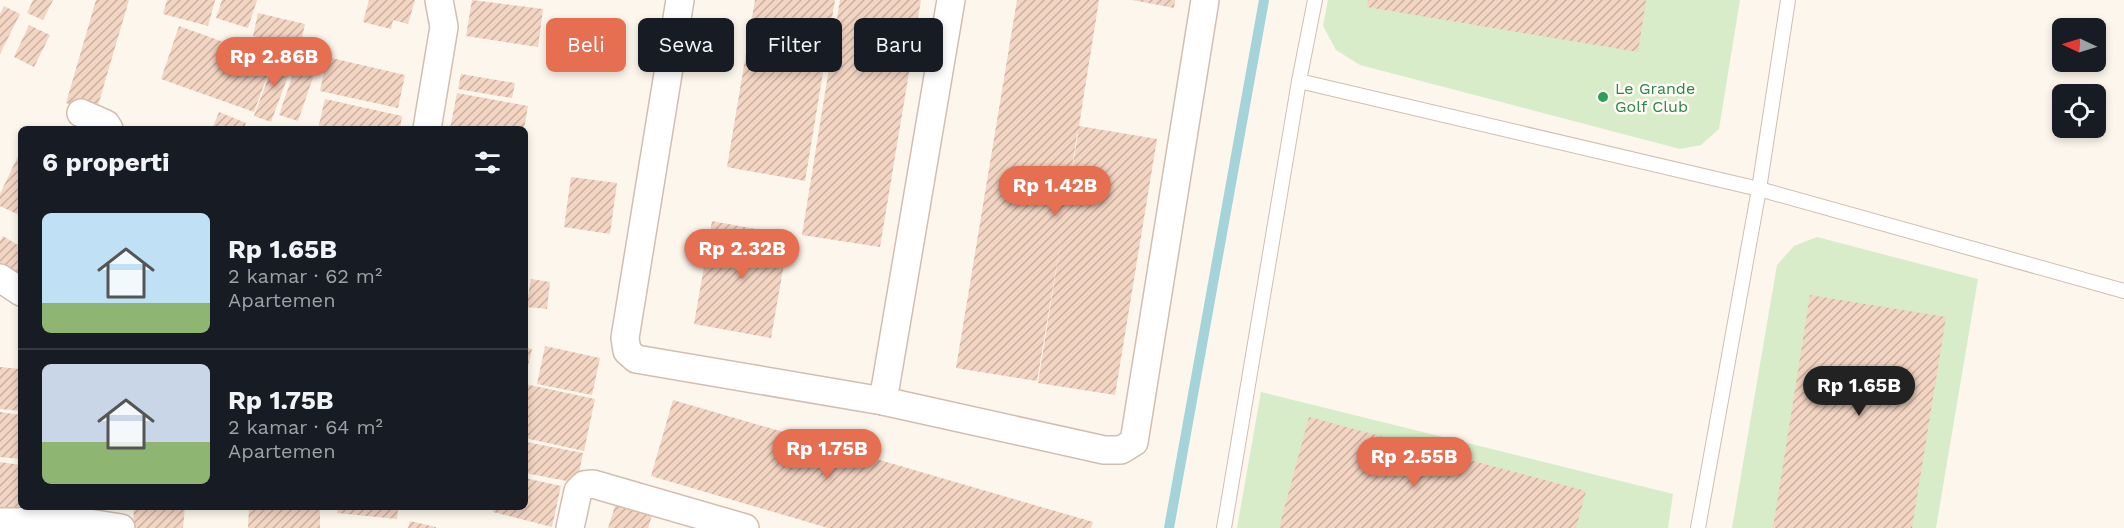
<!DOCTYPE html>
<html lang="id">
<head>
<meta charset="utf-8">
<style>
	body { margin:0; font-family:"Work Sans",sans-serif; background:#242831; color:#f1f3f6; height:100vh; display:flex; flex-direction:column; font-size:22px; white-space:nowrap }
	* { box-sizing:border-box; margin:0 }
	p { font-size:20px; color:#9ea1a6 }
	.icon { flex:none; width:33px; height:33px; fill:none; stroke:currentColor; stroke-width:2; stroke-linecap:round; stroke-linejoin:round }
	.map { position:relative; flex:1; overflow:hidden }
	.details { position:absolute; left:18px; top:126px; width:510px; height:384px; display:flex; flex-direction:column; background:#171b24; border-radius:9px; box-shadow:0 3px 9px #0003 }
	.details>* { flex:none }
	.top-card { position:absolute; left:546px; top:18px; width:570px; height:54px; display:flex; gap:12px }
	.needle { width:39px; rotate:274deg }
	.tools { position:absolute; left:2052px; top:18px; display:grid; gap:12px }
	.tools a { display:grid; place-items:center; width:54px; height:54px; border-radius:9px; background:#171b24; box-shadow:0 3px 9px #0003; font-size:30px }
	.price { position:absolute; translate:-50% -51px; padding:0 14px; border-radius:21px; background:#e76f51; color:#fff; font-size:20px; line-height:39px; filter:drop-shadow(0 2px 3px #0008) }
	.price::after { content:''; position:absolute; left:50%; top:36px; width:18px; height:14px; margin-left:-9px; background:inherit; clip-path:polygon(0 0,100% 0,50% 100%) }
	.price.active { background:#222; color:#fff }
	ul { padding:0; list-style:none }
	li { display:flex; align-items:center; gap:18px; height:150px; padding:0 24px }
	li+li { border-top:2px solid #363941 }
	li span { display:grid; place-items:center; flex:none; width:168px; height:120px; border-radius:9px; color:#555 }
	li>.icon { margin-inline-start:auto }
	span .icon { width:72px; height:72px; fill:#fffc; stroke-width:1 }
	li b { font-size:26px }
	h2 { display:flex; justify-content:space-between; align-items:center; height:72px; padding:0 24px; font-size:26px }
	.tag { padding:0 21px; border-radius:9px; background:#171b24; box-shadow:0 3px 9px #0003; font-size:21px; line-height:54px }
	.tag.active { background:#e76f51; color:#fff }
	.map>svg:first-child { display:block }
	.park { fill:#d8ecc9 }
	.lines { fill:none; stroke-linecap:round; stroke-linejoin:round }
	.stream { stroke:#a5d3da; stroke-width:10 }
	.building { fill:url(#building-hatch); fill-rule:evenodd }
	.service-casing { stroke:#d1beb0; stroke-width:16 }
	.minor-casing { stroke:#d1beb0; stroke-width:30 }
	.service { stroke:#fff; stroke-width:14 }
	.minor { stroke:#fff; stroke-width:27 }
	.leisure-dot { fill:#2e9e5b; stroke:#fffaf3; stroke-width:2 }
	.labels { text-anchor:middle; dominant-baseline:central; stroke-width:5; stroke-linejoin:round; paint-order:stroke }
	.leisure-label { font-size:16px; fill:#27864d; stroke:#fffaf3; text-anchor:start }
</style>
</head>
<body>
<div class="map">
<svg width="2124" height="528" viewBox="0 0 2124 528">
	<defs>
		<pattern id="building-hatch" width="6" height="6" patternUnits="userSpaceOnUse" patternTransform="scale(1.5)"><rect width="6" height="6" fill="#f3d5c3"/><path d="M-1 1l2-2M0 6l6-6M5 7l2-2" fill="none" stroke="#cab0a1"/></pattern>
	</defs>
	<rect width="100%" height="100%" fill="#fdf6ec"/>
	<g class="park">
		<path d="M1328,0h412l-21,129 -18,16 -21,4 -320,-84 -24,-15 -13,-24z"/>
		<path d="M1817,237l161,42 -42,249h-204l45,-263 17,-19z"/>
		<path d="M1261,392l412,102 -5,34h-431z"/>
	</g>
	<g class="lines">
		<path class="stream" d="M1169,528l95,-528"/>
	</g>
	<g class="building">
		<path d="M33,0h20l-10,20 -16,-7z"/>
		<path d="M96,0h33l-33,112 -30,-9z"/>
		<path d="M167,0h48l-7,26 -45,-12z"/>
		<path d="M222,0h35l-9,28 -32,-10z"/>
		<path d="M369,0h46l-7,24 -15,-4 -2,9 -28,-7z"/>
		<path d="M472,0l71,9 -5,38 -72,-11z"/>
		<path d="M755,0h80l-30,181 -78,-14z"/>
		<path d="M840,0h81l-41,247 -78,-12z"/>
		<path d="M1017,0h82l-20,126 78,13 -42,256 -77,-12 25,-155 -26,153 -81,-13zM1077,134h1l-11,67z"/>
		<path d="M1132,0h43l-1,8z"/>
		<path d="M1368,0h278l-8,52 -271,-45z"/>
		<path d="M4,6l16,8 -20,40v-40z"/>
		<path d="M258,13l47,11 -5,23 -47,-11z"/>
		<path d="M29,25l21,10 -16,32 -20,-10z"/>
		<path d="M179,26l94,34 -19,52 -93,-33z"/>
		<path d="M277,54l17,6 -23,62 -17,-6z"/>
		<path d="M327,57l78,18 -7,33 -78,-17z"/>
		<path d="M298,60l19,6 -19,55 -19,-6z"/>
		<path d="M461,74l54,9 -3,15 -54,-9z"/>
		<path d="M457,93l71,13 -4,23h-74z"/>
		<path d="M325,99l77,17 -2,13h-82z"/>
		<path d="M219,112l27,11 -2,6h-32z"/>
		<path d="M19,154l2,1v57l-2,3 -19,-9v-12z"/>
		<path d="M571,177l46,6 -7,51 -46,-7z"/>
		<path d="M712,221l77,14 -18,103 -77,-14z"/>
		<path d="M3,236l18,11v33l-21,-12v-27z"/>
		<path d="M531,279l19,3 -3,27 -21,-2z"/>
		<path d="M1810,295l136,22 -34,211h-139z"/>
		<path d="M545,346l55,12 -8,37 -55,-11z"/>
		<path d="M525,347l7,2 -6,26h-1z"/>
		<path d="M0,367l21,2v42l-21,-2z"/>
		<path d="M525,384l70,15 -11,52 -59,-13z"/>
		<path d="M673,400l420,122 -2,6h-263l-177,-52z"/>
		<path d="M0,412l21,3v44l-21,-2z"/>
		<path d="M1309,417l277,74 -10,37h-297z"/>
		<path d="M526,442l57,11 -6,30 -52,-10z"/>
		<path d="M0,462l21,3v42h8l-29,5z"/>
		<path d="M525,478l36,8 -9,41 -59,-15 1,-5h31z"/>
		<path d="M616,503l36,12 -4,13h-40z"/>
		<path d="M134,507h51l-2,21h-50z"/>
		<path d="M249,507h71v21h-72z"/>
		<path d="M338,507h60l-1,12 -60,-6z"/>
		<path d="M410,521l26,6v1h-28z"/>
	</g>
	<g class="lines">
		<defs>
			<g id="service">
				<path d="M1299,81l460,108 365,102"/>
				<path d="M1224,528l75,-447 16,-81"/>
				<path d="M1698,528l61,-339 29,-189"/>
			</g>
			<g id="minor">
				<path d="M680,0l-55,338 2,13 9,8 247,42 221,49h17l13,-8 71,-442"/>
				<path d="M81,113l25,11 3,5"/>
				<path d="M427,129l17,-102 -5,-27"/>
				<path d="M0,278l21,14"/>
				<path d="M883,401l68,-401"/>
				<path d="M0,522h18l31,-5 72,11"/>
				<path d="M570,528l8,-37 6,-6 9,-1 152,44"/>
			</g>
		</defs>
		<use href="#service" class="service-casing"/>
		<use href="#minor" class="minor-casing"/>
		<use href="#service" class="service"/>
		<use href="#minor" class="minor"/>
	</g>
	<circle class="leisure-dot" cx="1603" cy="97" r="6"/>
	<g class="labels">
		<g class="leisure-label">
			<text x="1615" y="88">Le Grande<tspan x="1615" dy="18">Golf Club</tspan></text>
		</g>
	</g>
</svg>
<div class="tools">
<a><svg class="needle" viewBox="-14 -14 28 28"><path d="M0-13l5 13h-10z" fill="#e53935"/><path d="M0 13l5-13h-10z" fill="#9ea1a6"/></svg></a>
<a><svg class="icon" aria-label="locate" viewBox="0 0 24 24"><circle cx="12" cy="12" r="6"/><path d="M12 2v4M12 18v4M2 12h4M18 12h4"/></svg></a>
</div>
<b class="price" style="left:274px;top:88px">Rp 2.86B</b>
<b class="price" style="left:1055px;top:217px">Rp 1.42B</b>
<b class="price" style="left:742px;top:280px">Rp 2.32B</b>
<b class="price active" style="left:1859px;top:417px">Rp 1.65B</b>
<b class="price" style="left:827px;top:480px">Rp 1.75B</b>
<b class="price" style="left:1414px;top:488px">Rp 2.55B</b>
<div class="top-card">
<a class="tag active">Beli</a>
<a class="tag">Sewa</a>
<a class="tag">Filter</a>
<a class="tag">Baru</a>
</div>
<section class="details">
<h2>6 properti<svg class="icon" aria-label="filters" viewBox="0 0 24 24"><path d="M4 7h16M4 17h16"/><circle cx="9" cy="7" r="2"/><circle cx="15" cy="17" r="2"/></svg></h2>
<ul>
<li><span style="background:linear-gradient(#bfe0f5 75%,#8fb573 0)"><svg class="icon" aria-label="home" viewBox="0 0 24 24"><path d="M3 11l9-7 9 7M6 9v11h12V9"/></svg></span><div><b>Rp 1.65B</b><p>2 kamar · 62 m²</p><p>Apartemen</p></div></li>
<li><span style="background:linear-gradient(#c9d6e8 65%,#8fb573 0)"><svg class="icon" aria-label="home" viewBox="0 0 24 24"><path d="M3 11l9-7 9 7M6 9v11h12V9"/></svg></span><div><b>Rp 1.75B</b><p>2 kamar · 64 m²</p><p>Apartemen</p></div></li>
</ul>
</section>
</div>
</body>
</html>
